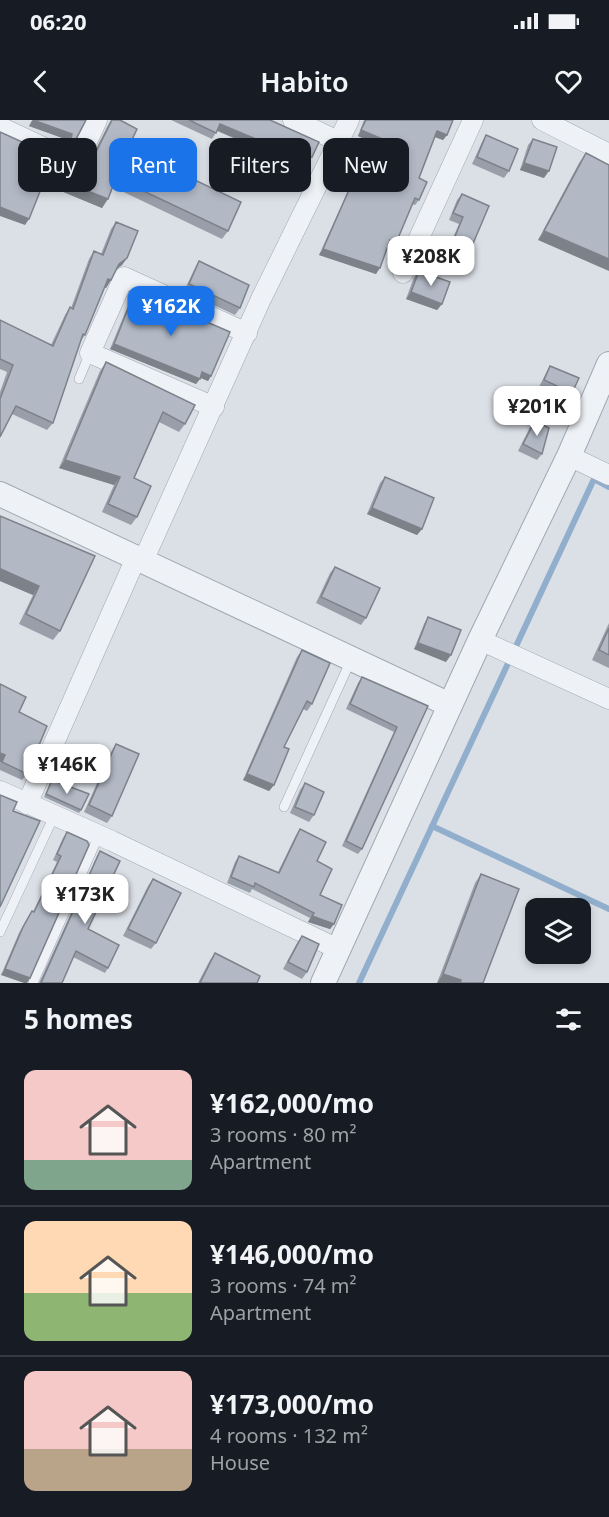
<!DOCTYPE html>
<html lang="en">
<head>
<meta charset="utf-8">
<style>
	body { margin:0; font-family:"Noto Sans",sans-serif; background:#242831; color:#f1f3f6; height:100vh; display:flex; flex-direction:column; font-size:22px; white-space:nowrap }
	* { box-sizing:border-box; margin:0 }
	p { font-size:20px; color:#9ea1a6 }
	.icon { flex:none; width:33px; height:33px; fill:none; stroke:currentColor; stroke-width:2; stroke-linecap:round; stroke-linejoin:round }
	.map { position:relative; height:863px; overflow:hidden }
	.sheet { display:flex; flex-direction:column; background:#171b24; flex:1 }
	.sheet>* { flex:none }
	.top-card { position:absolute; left:18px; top:18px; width:573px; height:54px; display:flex; gap:12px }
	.fabs { position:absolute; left:525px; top:778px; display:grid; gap:12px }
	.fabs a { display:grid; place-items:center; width:66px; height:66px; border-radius:12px; background:#171b24; box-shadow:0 3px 9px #0003; font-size:30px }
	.price { position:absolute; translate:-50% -51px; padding:0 14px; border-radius:12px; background:#fff; color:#222; font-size:20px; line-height:39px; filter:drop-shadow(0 2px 3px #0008) }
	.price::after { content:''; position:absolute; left:50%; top:36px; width:18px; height:14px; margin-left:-9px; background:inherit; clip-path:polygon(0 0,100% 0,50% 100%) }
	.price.on { background:#1a73e8; color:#fff }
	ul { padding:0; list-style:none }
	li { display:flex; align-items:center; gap:18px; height:150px; padding:0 24px }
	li+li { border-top:2px solid #363941 }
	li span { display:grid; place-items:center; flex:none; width:168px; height:120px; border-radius:12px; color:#555 }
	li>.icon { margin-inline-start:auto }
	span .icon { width:72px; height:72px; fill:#fffc; stroke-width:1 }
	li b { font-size:26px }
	h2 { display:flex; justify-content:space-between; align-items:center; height:72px; padding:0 24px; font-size:26px }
	.chip { padding:0 21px; border-radius:12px; background:#171b24; box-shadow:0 3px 9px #0003; font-size:21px; line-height:54px }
	.chip.on { background:#1a73e8; color:#fff }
	.status { display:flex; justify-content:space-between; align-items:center; height:42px; padding:0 30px; background:#171b24; direction:ltr }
	.status svg { height:16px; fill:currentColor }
	header { display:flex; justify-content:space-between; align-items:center; height:78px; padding:0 24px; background:#171b24; font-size:27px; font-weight:600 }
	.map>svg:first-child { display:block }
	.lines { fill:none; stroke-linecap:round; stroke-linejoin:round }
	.stream { stroke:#91afcc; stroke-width:6 }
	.service-casing { stroke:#a0a7b1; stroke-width:10 }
	.minor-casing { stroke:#a0a7b1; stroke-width:21 }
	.tertiary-casing { stroke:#a0a7b1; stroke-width:26 }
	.service { stroke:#eef1f5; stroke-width:9 }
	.minor { stroke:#eef1f5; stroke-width:20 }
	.tertiary { stroke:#eef1f5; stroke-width:24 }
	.wall { fill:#999fa9 }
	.shaded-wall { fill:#7d828a }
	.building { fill:#b2b9c5; stroke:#7d828a; stroke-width:1.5 }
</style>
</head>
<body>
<div class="status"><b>06:20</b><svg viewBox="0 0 49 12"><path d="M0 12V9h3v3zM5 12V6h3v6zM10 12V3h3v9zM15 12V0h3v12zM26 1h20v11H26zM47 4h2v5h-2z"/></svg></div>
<header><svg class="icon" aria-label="back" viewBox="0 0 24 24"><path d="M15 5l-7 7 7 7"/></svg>Habito<svg class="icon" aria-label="heart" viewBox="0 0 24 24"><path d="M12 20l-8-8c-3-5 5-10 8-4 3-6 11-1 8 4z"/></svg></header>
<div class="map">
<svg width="609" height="863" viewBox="0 0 609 863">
	<rect width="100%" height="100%" fill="#dbe0e7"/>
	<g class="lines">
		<g class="stream">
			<path d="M432,706l177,83"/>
			<path d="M359,863l235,-504 15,8"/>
		</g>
		<defs>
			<g id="service">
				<path d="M79,259l11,-26"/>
				<path d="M284,687l67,-147"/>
				<path d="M0,812l54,-116"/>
				<path d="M33,863l66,-148"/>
			</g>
			<g id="minor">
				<path d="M293,0l45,21"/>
				<path d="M542,0l67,34"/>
				<path d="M0,7l77,36 20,-43"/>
				<path d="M403,153l70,-153"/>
				<path d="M214,287l-124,-54 34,-76 123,56"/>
				<path d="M569,336l40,19"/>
				<path d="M144,439l117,-260 88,-179"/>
				<path d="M480,520l129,59"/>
				<path d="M0,671l112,50 226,108"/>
				<path d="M27,684l109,-246"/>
			</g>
			<g id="tertiary">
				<path d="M0,374l450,211"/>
				<path d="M323,863l157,-343 89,-184 40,-92"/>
			</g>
		</defs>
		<use href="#service" class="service-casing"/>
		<use href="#minor" class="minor-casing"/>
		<use href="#tertiary" class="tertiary-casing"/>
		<use href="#service" class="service"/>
		<use href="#minor" class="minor"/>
		<use href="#tertiary" class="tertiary"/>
	</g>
	<g class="wall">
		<path d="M32,0h54l-11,21 -4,6 -5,-2 2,-5 -39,-14z"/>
		<path d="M111,0h9l8,28 100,83 -6,8 -109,-52 -11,21 -53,-22 8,-19 6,-9 15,8 10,-2 20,-39z"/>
		<path d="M171,0h99l42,37 -4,6 -27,-12 -3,6 -61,-26 -5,8z"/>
		<path d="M364,0h89l-6,15 -4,5 -9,-3 -15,41v22l-4,5 -3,-1 -20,44 -4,-1 -12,27 -57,-19 34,-75 3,-6 29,11 14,-31 -41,-18z"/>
		<path d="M486,15l23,36 -5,7 -32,-14 10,-22z"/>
		<path d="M533,19l11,39 -24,-8 8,-25z"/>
		<path d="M586,33l23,12 -71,75 41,-77z"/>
		<path d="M462,74l2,66 -17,-8 12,-28 -10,-4 8,-20z"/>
		<path d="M116,102l11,36 -5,7 -6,4 -5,11 -5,8 -2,-1 -19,48 -5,7 -27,81 -6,7 -35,-16 -12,23v-45l7,-20 -7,-3v-49l51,25 14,-30 5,-8 1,1 18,-49 5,-8 7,3 10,-25z"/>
		<path d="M199,141l41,47 -5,7 -51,-24 11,-23z"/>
		<path d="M419,151l23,33 -5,6 -31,-11 8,-22z"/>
		<path d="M135,171l76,85 -3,5 -8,-3 -4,6 -86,-35 22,-53z"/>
		<path d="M106,242l79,62 -6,8 -20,-10 -25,56 3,39 -6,8 -29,-13 12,-27 -55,-17 41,-97z"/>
		<path d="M550,246l22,27 -4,7 -29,-13 7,-14z"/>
		<path d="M535,301l7,33 -5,6 -19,-9 12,-24z"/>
		<path d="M385,357l37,52 -5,6 -50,-21 13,-31z"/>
		<path d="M95,436l-35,75 -7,9 -34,-16 14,-29 -33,-14z"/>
		<path d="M335,447l31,51 -5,7 -45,-22 14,-30z"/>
		<path d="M428,497l18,45 -32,-13 10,-25z"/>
		<path d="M609,503v45l-17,-8z"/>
		<path d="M302,530l10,54 -5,7 -4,-2 -19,38 -10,38 -5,6 -26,-11 54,-123z"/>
		<path d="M362,557l66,29 -66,143 -4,5 -16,-8 52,-114 -48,-23 12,-26z"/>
		<path d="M19,592l8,62 -5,6 -22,-10v-7z"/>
		<path d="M116,624l-4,72 -5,7 -23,-11 28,-62z"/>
		<path d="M52,660l29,30 -2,3 -35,-16z"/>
		<path d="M305,663l9,32 -5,7 -19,-9 10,-23z"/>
		<path d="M300,709l17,32 3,34 14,29 -4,5 -22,-7 2,-4 -58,-29 -2,4 -23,-10 8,-21 4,-6 39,16 18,-37z"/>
		<path d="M67,712l-37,146 -29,-3 18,-42 9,-16 4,-6 1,1 24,-50 -4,-2 10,-22z"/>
		<path d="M100,731l-12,78 20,39 -3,5 -32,-16 -11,26h-23l58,-127z"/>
		<path d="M481,754l2,109h-46l38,-100z"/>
		<path d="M153,759l3,64 -5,6 -28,-13 25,-50z"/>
		<path d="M302,816l5,36 -5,7 -19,-10 14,-26z"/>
		<path d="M215,833l42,30h-59l12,-23z"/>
	</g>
	<g class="shaded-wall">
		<path d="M33,0l39,14 -4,6 -39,-14z"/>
		<path d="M220,4l62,26 -4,7 -62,-27z"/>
		<path d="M361,10l42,18 -4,6 -41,-18z"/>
		<path d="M437,11l10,4 -4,5 -10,-4z"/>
		<path d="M524,43l25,8 -5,7 -24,-8z"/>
		<path d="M55,58l53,21 -6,9 -53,-22z"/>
		<path d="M0,87l29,12 -4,6 -25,-9z"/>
		<path d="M544,111l65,28v12l-71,-31z"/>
		<path d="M390,120l6,3 -4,5 -5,-2z"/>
		<path d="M451,126l18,7 -5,7 -17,-8z"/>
		<path d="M323,129l57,19 -4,6 -57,-19z"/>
		<path d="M127,138l-5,7 -9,7 6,-8z"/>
		<path d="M108,159l3,1 -5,8 -4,-1z"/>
		<path d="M411,172l31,12 -5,6 -31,-11z"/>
		<path d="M114,224l86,35 -4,5 -86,-35z"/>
		<path d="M202,252l9,4 -3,5 -9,-4z"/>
		<path d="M65,340l55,17 -6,8 -55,-17z"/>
		<path d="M372,388l50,21 -5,6 -50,-21z"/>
		<path d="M1,449l38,17 -6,9 -33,-14v-10z"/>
		<path d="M418,523l33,12 -5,7 -32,-13z"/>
		<path d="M0,633l5,2 -4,7h-1z"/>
		<path d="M247,654l27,11 -5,6 -26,-11z"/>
		<path d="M312,796l22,8 -4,5 -22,-7z"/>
		<path d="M5,849l25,9 -3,5h-3l-23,-8z"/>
		<path d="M443,854l18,6 -2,3h-22z"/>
	</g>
	<g class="building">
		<path d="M33,0h53l-11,21 -4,-2 1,-5z"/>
		<path d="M112,0h8l17,9 -9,19 113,54 -13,29 -112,-53 -8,21 -53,-21 8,-20 15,8 12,-2z"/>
		<path d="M189,0h81l49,22 -7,15 -28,-12 -2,5 -62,-26 -4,9z"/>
		<path d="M366,0h87l-6,15 -10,-4 -18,47 8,4 -8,18 -4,-2 -19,45 -6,-3 -10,28 -57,-19 33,-75 30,12 17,-38 -42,-18z"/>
		<path d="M0,12l33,15 -14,33 22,9 -12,30 -29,-12z"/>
		<path d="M486,15l32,14 -9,22 -32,-14z"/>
		<path d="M533,19l24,8 -8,24 -25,-8z"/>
		<path d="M586,33l23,12v94l-65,-28z"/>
		<path d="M462,74l27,12 -20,47 -18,-7 12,-29 -10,-4z"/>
		<path d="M116,102l22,9 -11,27 -8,6 -8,16 -3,-1 -23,56 -2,-1 -30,89 -37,-17 -16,31v-38l13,-34 -13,-6v-39l53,26 17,-39 3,2 21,-58 9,4z"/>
		<path d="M199,141l50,24 -9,23 -51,-24z"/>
		<path d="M419,151l31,11 -8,22 -31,-12z"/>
		<path d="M135,171l95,41 -19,44 -9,-4 -2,7 -86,-35z"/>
		<path d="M106,242l89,43 -10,19 -22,-12 -29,66 17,8 -14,31 -29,-13 12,-27 -55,-17z"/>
		<path d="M550,246l29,12 -7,15 -28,-13z"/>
		<path d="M535,301l14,7 -7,26 -19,-10z"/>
		<path d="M385,357l49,21 -12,31 -50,-21z"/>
		<path d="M0,396l95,40 -35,75 -34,-17 13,-28 -38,-17 -1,3z"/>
		<path d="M335,447l45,21 -14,30 -45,-21z"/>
		<path d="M428,497l33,13 -10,25 -33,-12z"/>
		<path d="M609,508v27l-10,-5z"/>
		<path d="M302,530l28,13 -18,41 -5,-3 -23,46 5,2 -15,36 -27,-11z"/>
		<path d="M362,557l66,29 -66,143 -16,-8 51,-114 -47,-23z"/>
		<path d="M0,564l26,13 -7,15 28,14 -20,48 -25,-12 3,-7 -5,-2z"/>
		<path d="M116,624l23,10 -27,62 -23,-11z"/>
		<path d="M52,660l37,14 -8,16 -35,-16z"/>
		<path d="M305,663l19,9 -10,23 -19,-8z"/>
		<path d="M0,675l17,7 -4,9 27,10 -40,86z"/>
		<path d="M300,709l26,13 -9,19 15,8 -12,26 22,10 -8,19 -22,-8 2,-3 -59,-30 -1,4 -23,-10 8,-21 40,17z"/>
		<path d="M67,712l20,9 2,4 -59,133 -25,-9 18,-42 9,-16 2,1 27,-56 -4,-2z"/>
		<path d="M100,731l20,10 -32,68 31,16 -11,23 -32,-17 -14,32h-21z"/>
		<path d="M481,754l38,15 -36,94h-23l1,-3 -18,-6z"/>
		<path d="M153,759l28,14 -25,50 -28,-14z"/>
		<path d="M302,816l17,8 -12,28 -19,-10z"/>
		<path d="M215,833l45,23 -3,7h-57z"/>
	</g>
</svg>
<div class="fabs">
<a><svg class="icon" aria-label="layers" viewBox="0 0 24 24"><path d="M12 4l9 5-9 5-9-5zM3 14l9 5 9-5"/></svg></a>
</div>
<b class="price" style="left:431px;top:167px">¥208K</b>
<b class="price on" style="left:171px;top:217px">¥162K</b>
<b class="price" style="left:537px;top:317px">¥201K</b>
<b class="price" style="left:67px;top:675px">¥146K</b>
<b class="price" style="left:85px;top:805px">¥173K</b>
<div class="top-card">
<a class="chip">Buy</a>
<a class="chip on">Rent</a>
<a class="chip">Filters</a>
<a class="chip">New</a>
</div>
</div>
<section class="sheet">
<h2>5 homes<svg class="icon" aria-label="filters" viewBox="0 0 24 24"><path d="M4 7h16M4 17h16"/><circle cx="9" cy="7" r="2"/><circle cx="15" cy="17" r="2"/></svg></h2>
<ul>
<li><span style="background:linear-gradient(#f6c9c9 75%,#7fa58c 0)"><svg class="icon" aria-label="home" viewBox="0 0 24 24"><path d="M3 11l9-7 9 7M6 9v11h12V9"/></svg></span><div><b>¥162,000/mo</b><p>3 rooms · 80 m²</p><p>Apartment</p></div></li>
<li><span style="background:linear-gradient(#ffd9b3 60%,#8fb573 0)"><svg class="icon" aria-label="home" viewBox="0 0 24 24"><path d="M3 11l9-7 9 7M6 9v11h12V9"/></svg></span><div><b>¥146,000/mo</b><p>3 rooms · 74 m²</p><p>Apartment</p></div></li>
<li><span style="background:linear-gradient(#f6c9c9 65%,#b9a48a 0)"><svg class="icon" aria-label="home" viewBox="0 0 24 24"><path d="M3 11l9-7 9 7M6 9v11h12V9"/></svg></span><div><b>¥173,000/mo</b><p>4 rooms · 132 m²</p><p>House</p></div></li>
</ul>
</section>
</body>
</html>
